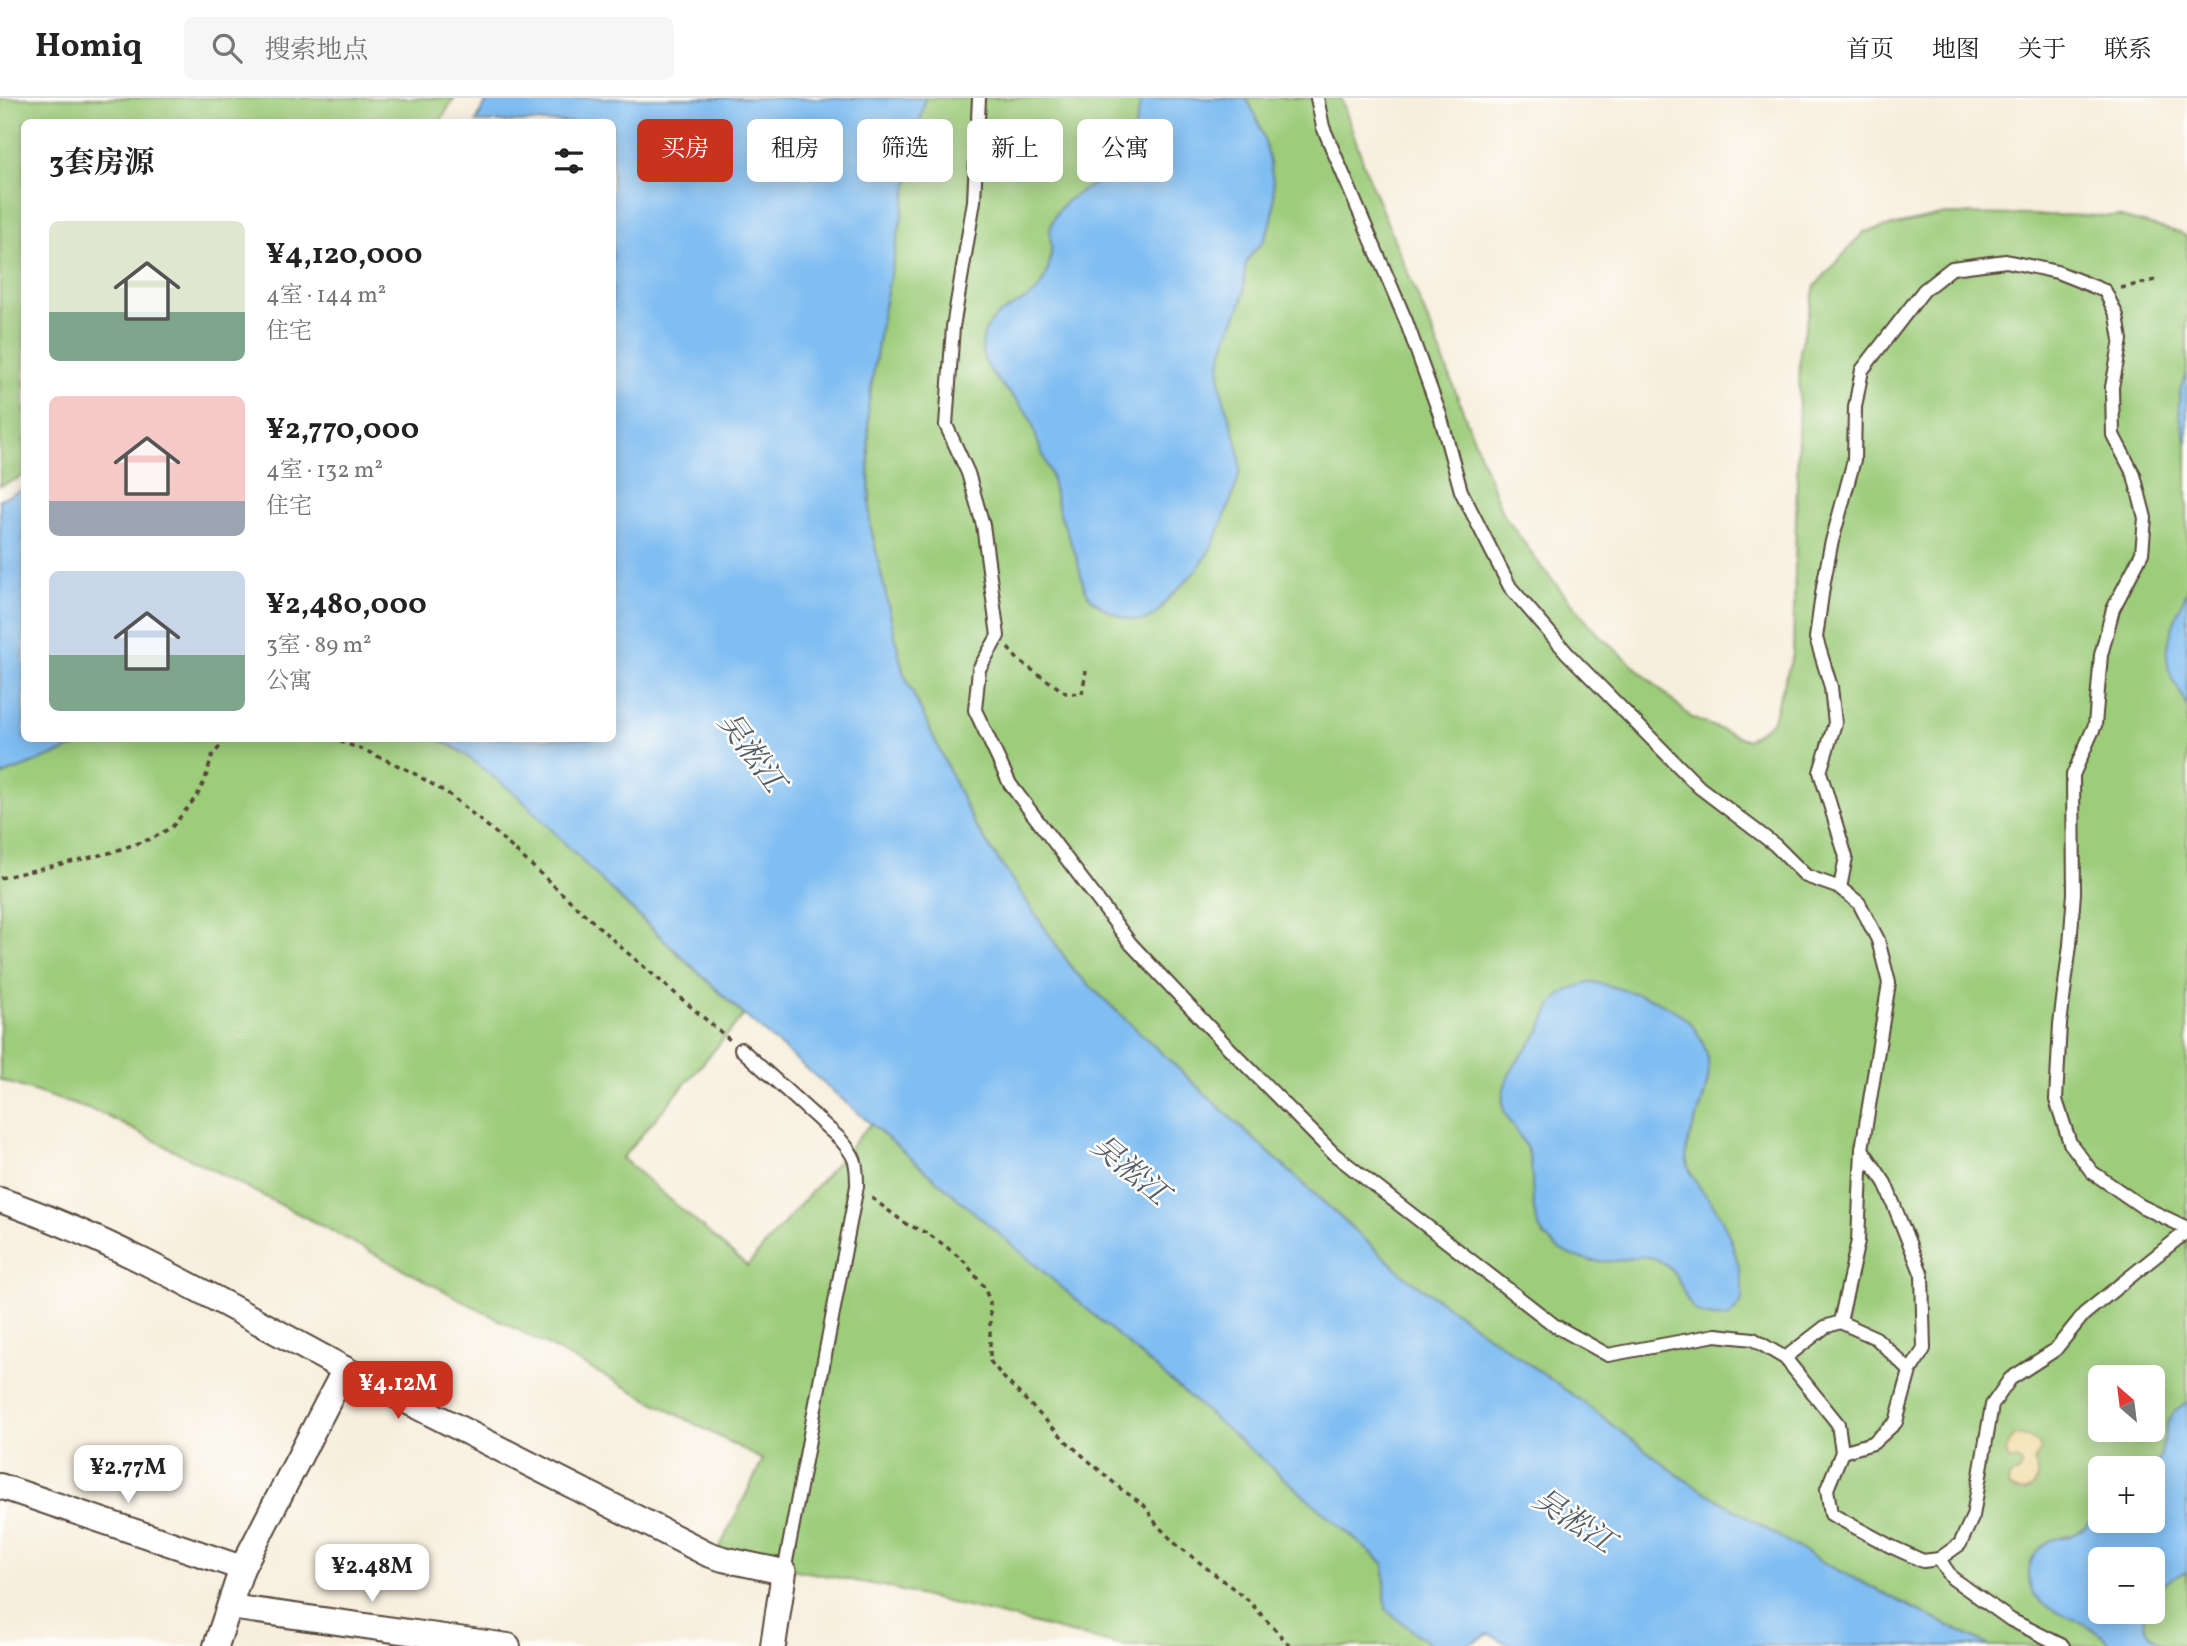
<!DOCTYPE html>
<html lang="zh">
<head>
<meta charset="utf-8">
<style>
	body { margin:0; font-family:Vollkorn,"Noto Serif SC",serif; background:#f6f6f6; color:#222; height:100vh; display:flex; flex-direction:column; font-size:26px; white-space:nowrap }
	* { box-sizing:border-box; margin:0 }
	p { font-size:23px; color:#767676 }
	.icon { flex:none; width:38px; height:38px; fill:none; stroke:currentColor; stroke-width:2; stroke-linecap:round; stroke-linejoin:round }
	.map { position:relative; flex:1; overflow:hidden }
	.panel { position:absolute; left:21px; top:21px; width:595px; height:623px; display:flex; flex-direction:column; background:#fff; border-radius:10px; box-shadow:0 4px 18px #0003 }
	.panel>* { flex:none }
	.hud { position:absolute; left:637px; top:21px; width:665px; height:63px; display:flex; gap:14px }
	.needle { width:46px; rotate:332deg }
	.buttons { position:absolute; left:2088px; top:1267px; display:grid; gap:14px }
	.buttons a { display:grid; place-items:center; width:77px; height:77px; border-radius:10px; background:#fff; box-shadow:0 4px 18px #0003; font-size:35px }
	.price { position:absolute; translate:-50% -60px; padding:0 16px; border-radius:14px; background:#fff; color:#222; font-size:23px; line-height:46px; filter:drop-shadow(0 2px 4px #0008) }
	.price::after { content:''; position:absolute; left:50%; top:42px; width:21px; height:16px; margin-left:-10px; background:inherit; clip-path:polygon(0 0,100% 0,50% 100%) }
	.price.active { background:#c8321e; color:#fff }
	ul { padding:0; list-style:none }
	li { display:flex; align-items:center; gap:21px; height:175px; padding:0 28px }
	li span { display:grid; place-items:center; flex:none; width:196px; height:140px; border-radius:10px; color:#555 }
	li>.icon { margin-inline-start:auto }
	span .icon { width:84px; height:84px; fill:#fffc; stroke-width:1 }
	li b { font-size:30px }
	h2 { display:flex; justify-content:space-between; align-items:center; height:84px; padding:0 28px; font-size:30px }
	.pill { padding:0 24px; border-radius:10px; background:#fff; box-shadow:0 4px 18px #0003; font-size:24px; line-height:63px }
	.pill.active { background:#c8321e; color:#fff }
	header { display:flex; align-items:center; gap:42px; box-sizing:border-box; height:98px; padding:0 35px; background:#fff; border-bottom:2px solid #e0e0e0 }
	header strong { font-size:33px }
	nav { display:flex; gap:38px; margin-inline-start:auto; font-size:24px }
	.search { width:490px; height:63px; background:#f6f6f6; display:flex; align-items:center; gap:18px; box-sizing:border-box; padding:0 24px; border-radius:10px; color:#767676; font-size:26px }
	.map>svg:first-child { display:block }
	.green { fill:#9dcc7a; stroke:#6c7b4c; stroke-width:2; fill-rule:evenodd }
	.sand { fill:#eeda9e; stroke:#94825e; stroke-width:2 }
	.water { fill:#7fbdf2; stroke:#5d7488; stroke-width:2 }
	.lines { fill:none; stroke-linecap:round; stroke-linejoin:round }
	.service-casing { stroke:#57473a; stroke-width:16 }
	.minor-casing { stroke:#57473a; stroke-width:28 }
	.path { stroke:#57473a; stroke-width:3.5; stroke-dasharray:5 5; stroke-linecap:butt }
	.service { stroke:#fff; stroke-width:12 }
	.minor { stroke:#fff; stroke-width:24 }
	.labels { text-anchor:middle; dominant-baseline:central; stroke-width:5; stroke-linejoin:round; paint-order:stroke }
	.water-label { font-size:30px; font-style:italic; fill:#535d68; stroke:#fdfcf7 }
</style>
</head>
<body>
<header>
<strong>Homiq</strong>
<div class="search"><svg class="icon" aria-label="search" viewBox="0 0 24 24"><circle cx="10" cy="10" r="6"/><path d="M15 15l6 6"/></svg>搜索地点</div>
<nav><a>首页</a><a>地图</a><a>关于</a><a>联系</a></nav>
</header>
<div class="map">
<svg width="2187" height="1548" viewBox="0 0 2187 1548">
	<rect width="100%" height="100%" fill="#fdfcf7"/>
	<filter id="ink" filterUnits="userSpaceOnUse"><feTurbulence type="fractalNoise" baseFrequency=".0143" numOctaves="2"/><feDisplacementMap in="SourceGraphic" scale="14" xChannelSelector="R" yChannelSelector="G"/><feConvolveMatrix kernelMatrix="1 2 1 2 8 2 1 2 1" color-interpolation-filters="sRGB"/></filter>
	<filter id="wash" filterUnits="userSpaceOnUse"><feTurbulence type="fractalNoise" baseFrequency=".00686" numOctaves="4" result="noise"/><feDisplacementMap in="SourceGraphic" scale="28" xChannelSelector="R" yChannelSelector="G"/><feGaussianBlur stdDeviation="1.57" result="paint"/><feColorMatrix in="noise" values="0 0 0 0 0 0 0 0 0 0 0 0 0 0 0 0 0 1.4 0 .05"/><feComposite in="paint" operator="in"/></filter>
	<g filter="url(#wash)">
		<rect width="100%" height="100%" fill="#f7eedc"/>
		<g class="green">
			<path d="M0,0h454l-14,24h-416v354l-24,10z"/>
			<path d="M925,0h416l30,86 64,154 67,174 40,56 56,66 94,84 55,22 25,-18 21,-68 7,-303 15,-65 49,-54 81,-18 172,2 64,17 6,5v1408h-198l-166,-83 -141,-85 -101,-77 -176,-125 -172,-156 -159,-149 -100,-147 -71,-152 -33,-148 -2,-116 14,-91zM2100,1279h52v53h-52zM2100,1370h52v53h-52zM2100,1461h52v53h-52z"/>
			<path d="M437,640c66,33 115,93 166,144 46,46 94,89 141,133l-122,143 125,108 124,-143 513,441 2,45 46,37h-309l-241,-60 -166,-31 47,-95 -439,-233 -221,-113 -103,-34v-304l95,-37z"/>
		</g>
		<path class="sand" d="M2017,1337c10,2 21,4 24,15l-8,12c14,22 -10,40 -25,23 0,-10 3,-10 11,-13l3,-6 -1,-5 -12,-1c-6,-11 -2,-19 8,-25z"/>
		<g class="water">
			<path d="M488,0h437l-43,219 -14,91 2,116 33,148 71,152 100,147 159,149 172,156 176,125 101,77 141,85 166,83h-479l-21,-12 -23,12h-34l-46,-36 -2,-46 -640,-549 -140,-132 -86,-87 -63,-49 -18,-8 175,-1v-616h-136z"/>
			<path d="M1142,0h104c18,28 35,92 25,125 -2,5 -5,12 -7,17 -6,9 -16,14 -18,25 -3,12 0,24 -4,36 -7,20 -17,38 -21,58 -7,36 17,68 19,102 1,13 -4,25 -8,36 -9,24 -17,47 -31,67 -10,14 -23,24 -34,36 -5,6 -10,15 -17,18 -13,6 -29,-1 -41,-7 -8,-5 -18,-10 -23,-20 -5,-10 -6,-24 -10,-35 -9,-24 -19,-46 -23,-71 -2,-14 -9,-26 -14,-40 -4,-10 -5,-20 -10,-29 -14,-23 -54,-46 -46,-77 7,-32 44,-32 57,-52 8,-12 12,-29 11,-42 -1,-12 -2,-18 4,-29 13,-26 49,-30 66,-54 13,-19 15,-43 21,-64z"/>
			<path d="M2187,276v69c-7,-25 -14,-46 0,-69z"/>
			<path d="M24,391v249l71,1 -95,37v-277z"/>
			<path d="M2187,494v115c-5,-12 -12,-23 -17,-35 -9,-19 7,-63 17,-80z"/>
			<path d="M1594,884c36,10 81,17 103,50 22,33 8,63 -4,96 -5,14 -10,27 -4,41 6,16 18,26 27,40 12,18 33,76 24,96 -2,4 -8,9 -11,12 -57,5 -34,-38 -71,-57 -13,-7 -29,-1 -42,1 -25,2 -50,-3 -68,-21 -21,-20 -13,-57 -18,-82 -4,-20 -25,-37 -27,-51 -4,-30 21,-53 36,-75 6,-9 9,-24 17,-32 10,-11 24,-15 38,-18z"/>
			<path d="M2187,1304v170c-17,5 -25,11 -34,26l-1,-39h-52v53h46c-6,17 6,26 20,34h-53c-8,-8 -15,-15 -25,-20 -24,-13 -62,-19 -59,-54 0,-12 9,-24 20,-31 7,-4 18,-3 26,-7 10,-5 16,-14 25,-20v7h52l1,-45 7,-18 7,-35 6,-11z"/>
		</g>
	</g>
	<g filter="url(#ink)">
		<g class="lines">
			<defs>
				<g id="service">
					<path d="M979,0l-5,103 -21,126 -7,98 22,48 15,52 15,111 -19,33 -4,41 35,74 121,160 93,99 110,111 220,171 54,30 108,-20 37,4 32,19 53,66 4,28 -15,37 4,25 59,32 33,15 16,-2 21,-15 13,-28 19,-111 18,-26 45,-29 29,-36 103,-83"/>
					<path d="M1317,0l6,29 83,194 34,94 21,76 49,96 57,66 132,134 76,58 31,31 34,12 19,15 19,37 11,43 -27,166 -4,92 -18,81"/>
					<path d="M1840,790l6,-31 -26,-85 15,-49 -4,-36 -15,-49 7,-51 8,-42 23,-85 1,-53 7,-37 62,-80 28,-22 54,-7 51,11 48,19 12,25 4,24 -9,47 1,48 21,40 11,43 -3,35 -29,56 -12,46 -6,70 -22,50 1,118 -4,52 -10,79 -4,76 14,43 22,29 49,34 46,22"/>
					<path d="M741,951l99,90c16,18 17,23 17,47l-73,386"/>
					<path d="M1862,1051l23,34 37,92 2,74 -14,22"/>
					<path d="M1785,1260l40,-31 15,-5 36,16 34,33 -14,51 -23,21 -31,9"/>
					<path d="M1939,1461l13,19 59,42 52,26"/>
				</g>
				<g id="minor">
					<path d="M0,1102c121,42 231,108 343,168 121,64 243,124 365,186l15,5 61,13 -11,74"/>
					<path d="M0,1388l242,82"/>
					<path d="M230,1509l278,39"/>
					<path d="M216,1548l26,-78 103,-199"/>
				</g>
			</defs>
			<use href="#service" class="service-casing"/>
			<use href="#minor" class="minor-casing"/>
			<g class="path">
				<path d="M2121,190l39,-9"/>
				<path d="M1008,550l11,13 47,32 16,1 4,-23"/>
				<path d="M330,640l34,12 46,21 40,24 47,39 126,115 107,91"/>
				<path d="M0,780l109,-25 44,-15 19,-11 25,-31 8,-16 7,-24 15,-18"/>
				<path d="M872,1100l34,26 21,9 17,12 21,17 19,25 6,15v59l14,17 63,64 54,47 23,16 13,20 20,20 71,55 42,46"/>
			</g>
			<use href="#service" class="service"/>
			<use href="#minor" class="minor"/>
		</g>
	</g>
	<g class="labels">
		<g class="water-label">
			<text transform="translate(750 655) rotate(54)">吴淞江</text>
			<text transform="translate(1129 1073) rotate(40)">吴淞江</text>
			<text transform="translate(1573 1424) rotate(34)">吴淞江</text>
		</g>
	</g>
</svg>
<div class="buttons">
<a><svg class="needle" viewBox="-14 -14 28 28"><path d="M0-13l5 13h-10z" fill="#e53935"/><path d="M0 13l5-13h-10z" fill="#767676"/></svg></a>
<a>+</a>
<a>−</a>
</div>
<b class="price active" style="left:398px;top:1323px">¥4.12M</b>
<b class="price" style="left:128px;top:1407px">¥2.77M</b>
<b class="price" style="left:372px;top:1506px">¥2.48M</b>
<div class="hud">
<a class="pill active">买房</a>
<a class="pill">租房</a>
<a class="pill">筛选</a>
<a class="pill">新上</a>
<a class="pill">公寓</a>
</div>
<section class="panel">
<h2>3套房源<svg class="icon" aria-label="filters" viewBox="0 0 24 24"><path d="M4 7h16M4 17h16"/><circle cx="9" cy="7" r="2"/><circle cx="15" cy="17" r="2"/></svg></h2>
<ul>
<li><span style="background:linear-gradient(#dfe7d0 65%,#7fa58c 0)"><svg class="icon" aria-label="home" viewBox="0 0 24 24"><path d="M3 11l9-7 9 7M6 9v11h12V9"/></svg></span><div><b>¥4,120,000</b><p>4室 · 144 m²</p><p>住宅</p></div></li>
<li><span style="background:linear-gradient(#f6c9c9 75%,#9aa5b1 0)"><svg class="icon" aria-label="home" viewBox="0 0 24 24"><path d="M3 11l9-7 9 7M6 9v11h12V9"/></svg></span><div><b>¥2,770,000</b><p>4室 · 132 m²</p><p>住宅</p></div></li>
<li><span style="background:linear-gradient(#c9d6e8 60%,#7fa58c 0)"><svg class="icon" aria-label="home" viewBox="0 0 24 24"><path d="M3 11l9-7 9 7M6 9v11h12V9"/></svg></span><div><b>¥2,480,000</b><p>3室 · 89 m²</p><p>公寓</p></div></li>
</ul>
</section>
</div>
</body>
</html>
